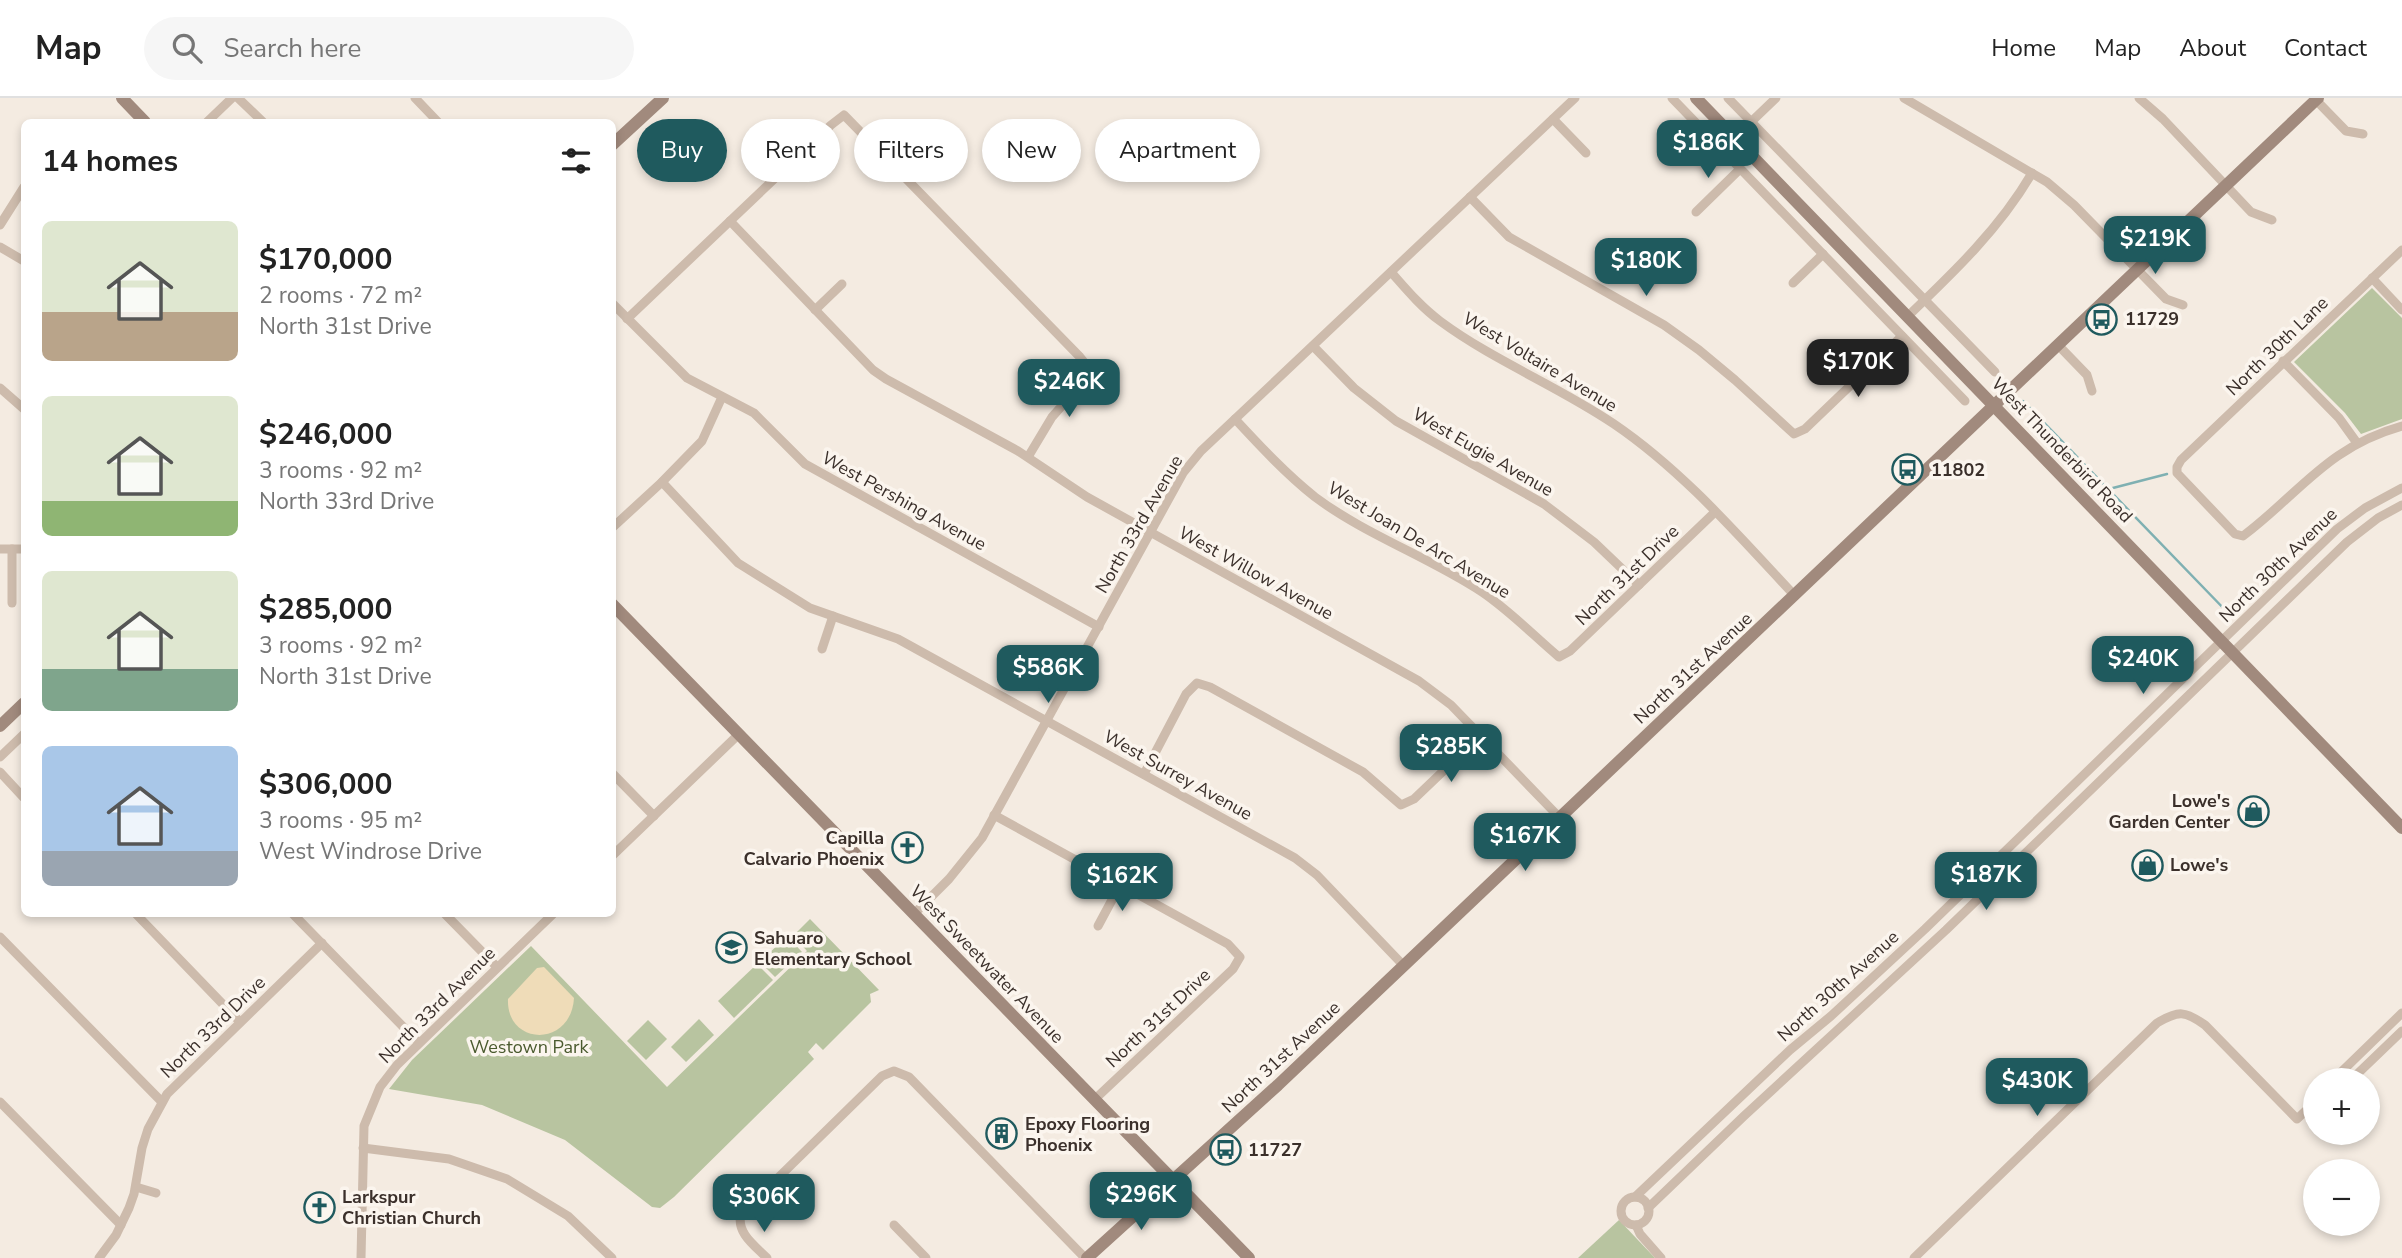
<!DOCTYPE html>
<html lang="en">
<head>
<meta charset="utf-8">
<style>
	body { margin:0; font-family:"Nunito Sans",sans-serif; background:#f6f6f6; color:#222; height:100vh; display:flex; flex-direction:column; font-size:26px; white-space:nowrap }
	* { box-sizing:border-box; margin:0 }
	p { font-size:23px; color:#767676 }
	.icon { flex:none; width:38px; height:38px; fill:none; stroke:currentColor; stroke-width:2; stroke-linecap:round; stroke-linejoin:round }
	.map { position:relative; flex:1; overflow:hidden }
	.drawer { position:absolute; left:21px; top:21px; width:595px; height:798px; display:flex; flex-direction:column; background:#fff; border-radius:10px; box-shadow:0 4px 10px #0003 }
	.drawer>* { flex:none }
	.banner { position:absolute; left:637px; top:21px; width:665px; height:63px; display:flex; gap:14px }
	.fabs { position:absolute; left:2303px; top:970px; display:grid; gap:14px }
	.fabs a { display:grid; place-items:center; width:77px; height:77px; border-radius:50%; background:#fff; box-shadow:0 4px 10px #0003; font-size:35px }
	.price { position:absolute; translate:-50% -60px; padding:0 16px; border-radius:14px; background:#1f5a5e; color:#fff; font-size:23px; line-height:46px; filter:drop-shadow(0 2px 4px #0008) }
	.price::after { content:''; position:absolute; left:50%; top:42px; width:21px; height:16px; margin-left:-10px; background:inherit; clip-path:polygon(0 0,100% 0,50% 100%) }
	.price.on { background:#222; color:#fff }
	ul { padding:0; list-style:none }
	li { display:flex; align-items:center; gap:21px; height:175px; padding:0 21px }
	li span { display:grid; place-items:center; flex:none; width:196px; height:140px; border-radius:10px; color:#555 }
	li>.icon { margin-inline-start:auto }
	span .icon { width:84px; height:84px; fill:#fffc; stroke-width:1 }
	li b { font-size:30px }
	h2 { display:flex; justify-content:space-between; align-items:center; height:84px; padding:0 21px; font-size:30px }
	.pill { padding:0 24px; border-radius:32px; background:#fff; box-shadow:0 4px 10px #0003; font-size:24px; line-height:63px }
	.pill.on { background:#1f5a5e; color:#fff }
	header { display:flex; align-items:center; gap:42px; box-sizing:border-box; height:98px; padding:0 35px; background:#fff; border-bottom:2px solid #e0e0e0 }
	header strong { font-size:33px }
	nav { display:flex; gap:38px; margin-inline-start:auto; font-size:24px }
	.search { width:490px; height:63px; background:#f6f6f6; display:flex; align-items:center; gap:18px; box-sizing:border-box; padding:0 24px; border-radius:38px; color:#767676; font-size:26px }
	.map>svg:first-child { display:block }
	.green { fill:#b8c4a0 }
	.sand { fill:#efdcb8 }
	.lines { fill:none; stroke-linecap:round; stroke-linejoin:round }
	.stream { stroke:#7fb0b2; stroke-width:2.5 }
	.street { stroke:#cdbbac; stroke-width:9 }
	.secondary { stroke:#a18a7d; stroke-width:12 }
	.labels { text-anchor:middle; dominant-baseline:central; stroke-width:7; stroke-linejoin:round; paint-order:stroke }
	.poi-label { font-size:18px; font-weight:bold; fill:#3b302b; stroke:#fbf5ee; text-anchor:start }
	.street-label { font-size:18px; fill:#3b302b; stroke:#fbf5ee }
	.park-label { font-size:18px; fill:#4a5a2e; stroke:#fbf5ee }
</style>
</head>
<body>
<header>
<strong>Map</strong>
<div class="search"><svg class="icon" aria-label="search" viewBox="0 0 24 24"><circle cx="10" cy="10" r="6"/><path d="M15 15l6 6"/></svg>Search here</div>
<nav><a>Home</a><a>Map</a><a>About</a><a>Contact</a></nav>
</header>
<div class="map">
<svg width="2402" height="1160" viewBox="0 0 2402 1160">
	<rect width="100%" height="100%" fill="#f4ebe1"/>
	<g class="green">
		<path d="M2372,190l30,30v101l-41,15 -16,-21 -51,-51z"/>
		<path d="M810,821l69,71 -9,4 1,8 -48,48 -7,-7 -8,9 6,7 -140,138 -14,11 -8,-1 -87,-67 -83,-35 -93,-16 23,-29 119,-114 136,141 140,-136 -14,-15z"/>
		<path d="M787,838l15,16 -27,25 -15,-15z"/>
		<path d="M757,866l16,16 -39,38 -16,-17z"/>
		<path d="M699,921l15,16 -28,27 -15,-15z"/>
		<path d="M648,922l19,19 -21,21 -19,-19z"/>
		<path d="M1619,1122l36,38h-77z"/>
	</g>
	<path class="sand" d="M544,869l30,31c-3,50 -68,48 -66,1l29,-31z"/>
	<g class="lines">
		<g class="stream">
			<path d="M2023,303l206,213"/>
			<path d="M2109,391l58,-15"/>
		</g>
		<g class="street">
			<path d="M238,0l25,24"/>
			<path d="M415,0l23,24"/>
			<path d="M1672,0l293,303"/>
			<path d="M1728,0l267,274"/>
			<path d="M1904,0l143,84 27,23 92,94 17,6"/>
			<path d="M2139,0l24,21 88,93 21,8"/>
			<path d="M2314,0l32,33 17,3"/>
			<path d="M1553,21l33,34"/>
			<path d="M207,24l25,-24"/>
			<path d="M1751,24l25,-24"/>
			<path d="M1470,99l39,40 155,88 35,25 36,30 59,54 11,-5 97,-93"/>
			<path d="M1696,114l44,-43"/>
			<path d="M730,123l143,149 13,9 132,72 69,46 332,184 32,24 109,113"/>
			<path d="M0,127l24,-38"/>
			<path d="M0,149l24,14"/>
			<path d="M2402,152l-221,210 -4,7v6l58,61 8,2c57,-43 84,-89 159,-110"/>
			<path d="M1391,174c15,17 30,35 49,49 54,40 118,65 174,103 69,47 124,111 181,172"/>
			<path d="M2372,180l30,32"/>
			<path d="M1793,185l30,-29"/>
			<path d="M612,205l75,75 67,35 51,51 294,163"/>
			<path d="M815,212l27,-26"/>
			<path d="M1908,218c46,-44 92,-88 124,-143"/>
			<path d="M627,221l204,-194 13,-10 236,242 12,15 -40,45 -24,40"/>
			<path d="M2058,247l29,30 5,16"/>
			<path d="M1313,248l41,42 42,33 148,83 50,38 45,43"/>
			<path d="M2283,263l56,57 18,25"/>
			<path d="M0,290l24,21"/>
			<path d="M1235,321c25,27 51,55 80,78 51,38 114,60 167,95 28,19 51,43 77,65l11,-6 145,-139"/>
			<path d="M662,384l76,81 72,45 88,31 397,219 22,17 87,91"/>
			<path d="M612,430l50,-46 40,-41 20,-44"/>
			<path d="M0,451h24"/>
			<path d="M12,505v-54"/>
			<path d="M822,551l11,-33"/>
			<path d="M0,659l24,-23"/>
			<path d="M0,674l24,26"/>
			<path d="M612,675l42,43"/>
			<path d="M1144,676l42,-80 11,-11 13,4 153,85 38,33 13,-6 67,-64"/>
			<path d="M994,717l234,129 12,13 -7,12 -139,131"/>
			<path d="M612,758l127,-122"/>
			<path d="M136,816l104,108"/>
			<path d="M293,816l126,129"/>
			<path d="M445,816l52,53"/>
			<path d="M914,816l35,-35 33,-41 201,-365 18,-22 34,-32 340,-321"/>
			<path d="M1098,828l22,-41"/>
			<path d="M0,839l162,165"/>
			<path d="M2333,982l69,-67"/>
			<path d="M2351,982l51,-49"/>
			<path d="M0,1004l121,123"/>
			<path d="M363,1050l86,11 58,20 61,37 44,42"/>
			<path d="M136,1089l20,6"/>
			<path d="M1635,1099l155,-147 41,-34 94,-87 412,-400 28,-21 37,-20"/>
			<circle cx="1635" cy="1113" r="14"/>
			<path d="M1648,1110l96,-92 202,-186 401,-388 31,-24 24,-13"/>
			<path d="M894,1127l32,33"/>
			<path d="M1636,1127l4,9 21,24"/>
			<path d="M99,1160l17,-23 13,-27 5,-14 8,-46 6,-19 19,-35 155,-151"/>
			<path d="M361,1160l3,-132 16,-39 17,-22 156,-151"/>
			<path d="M767,1160c-12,-12 -31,-25 -26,-44l141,-138 12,-5 15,6 176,181"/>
			<path d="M1914,1160l243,-235c22,-13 28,-12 48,2l92,94 18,-17"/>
		</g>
		<g class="secondary">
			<path d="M122,0l23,24"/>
			<path d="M1696,0l706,730"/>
			<path d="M612,47l51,-47"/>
			<path d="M612,506l637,654"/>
			<path d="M0,628l24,-23"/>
			<path d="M1087,1160l191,-173 1040,-987"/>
		</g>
	</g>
	<defs>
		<symbol id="bus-ring" viewBox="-11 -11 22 22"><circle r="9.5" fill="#fbf5ee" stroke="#1f5a5e" stroke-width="1.5"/><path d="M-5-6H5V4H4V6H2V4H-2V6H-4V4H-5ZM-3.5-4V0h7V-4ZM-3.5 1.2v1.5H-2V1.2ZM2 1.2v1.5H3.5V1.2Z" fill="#1f5a5e"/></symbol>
		<symbol id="shop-ring" viewBox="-11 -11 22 22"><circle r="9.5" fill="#fbf5ee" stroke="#1f5a5e" stroke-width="1.5"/><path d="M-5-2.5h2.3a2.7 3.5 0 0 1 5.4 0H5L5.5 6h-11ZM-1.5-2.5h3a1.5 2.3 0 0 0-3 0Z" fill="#1f5a5e"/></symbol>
		<symbol id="church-ring" viewBox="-11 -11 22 22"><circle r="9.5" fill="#fbf5ee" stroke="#1f5a5e" stroke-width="1.5"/><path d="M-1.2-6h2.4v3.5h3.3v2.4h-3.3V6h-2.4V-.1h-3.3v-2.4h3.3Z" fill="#1f5a5e"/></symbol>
		<symbol id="school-ring" viewBox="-11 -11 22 22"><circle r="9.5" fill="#fbf5ee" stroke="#1f5a5e" stroke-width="1.5"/><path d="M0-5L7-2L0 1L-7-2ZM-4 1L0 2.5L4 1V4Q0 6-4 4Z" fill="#1f5a5e"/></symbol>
		<symbol id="building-ring" viewBox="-11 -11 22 22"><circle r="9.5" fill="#fbf5ee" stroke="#1f5a5e" stroke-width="1.5"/><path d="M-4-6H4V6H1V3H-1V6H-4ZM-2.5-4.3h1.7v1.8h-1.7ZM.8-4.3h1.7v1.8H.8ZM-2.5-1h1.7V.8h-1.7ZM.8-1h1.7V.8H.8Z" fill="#1f5a5e"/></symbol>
	</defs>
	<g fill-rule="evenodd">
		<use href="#bus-ring" x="2084" y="204" width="35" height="35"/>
		<use href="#bus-ring" x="1890" y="354" width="35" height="35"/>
		<use href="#shop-ring" x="2236" y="696" width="35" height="35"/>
		<use href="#church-ring" x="890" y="732" width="35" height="35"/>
		<use href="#shop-ring" x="2130" y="750" width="35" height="35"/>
		<use href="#school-ring" x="714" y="832" width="35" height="35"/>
		<use href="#building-ring" x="984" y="1018" width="35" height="35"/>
		<use href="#bus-ring" x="1208" y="1034" width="35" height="35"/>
		<use href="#church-ring" x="302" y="1092" width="35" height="35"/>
	</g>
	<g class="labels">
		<g class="poi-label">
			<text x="2125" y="221">11729</text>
			<text x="1931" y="372">11802</text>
			<text x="2230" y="703" text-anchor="end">Lowe's<tspan x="2230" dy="21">Garden Center</tspan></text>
			<text x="884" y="740" text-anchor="end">Capilla<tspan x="884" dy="21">Calvario Phoenix</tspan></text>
			<text x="2170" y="767">Lowe's</text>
			<text x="754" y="840">Sahuaro<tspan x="754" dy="21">Elementary School</tspan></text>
			<text x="1025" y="1026">Epoxy Flooring<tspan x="1025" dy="21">Phoenix</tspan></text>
			<text x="1248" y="1052">11727</text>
			<text x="342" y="1099">Larkspur<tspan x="342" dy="21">Christian Church</tspan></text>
		</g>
		<g class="street-label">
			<text transform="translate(2277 248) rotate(-44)">North 30th Lane</text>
			<text transform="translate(1540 264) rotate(31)">West Voltaire Avenue</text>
			<text transform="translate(2062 352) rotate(46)">West Thunderbird Road</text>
			<text transform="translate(1483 354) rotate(30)">West Eugie Avenue</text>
			<text transform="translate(904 403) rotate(29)">West Pershing Avenue</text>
			<text transform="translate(1139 426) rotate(-60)">North 33rd Avenue</text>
			<text transform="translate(1419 442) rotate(31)">West Joan De Arc Avenue</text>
			<text transform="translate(2278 467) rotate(-44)">North 30th Avenue</text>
			<text transform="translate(1256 475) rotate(29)">West Willow Avenue</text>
			<text transform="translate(1627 477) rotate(-44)">North 31st Drive</text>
			<text transform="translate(1693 570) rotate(-43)">North 31st Avenue</text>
			<text transform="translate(1178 677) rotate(29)">West Surrey Avenue</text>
			<text transform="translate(987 866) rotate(46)">West Sweetwater Avenue</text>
			<text transform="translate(1838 888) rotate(-42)">North 30th Avenue</text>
			<text transform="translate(437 907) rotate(-45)">North 33rd Avenue</text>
			<text transform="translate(1158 920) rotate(-43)">North 31st Drive</text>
			<text transform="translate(213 929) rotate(-44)">North 33rd Drive</text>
			<text transform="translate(1281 959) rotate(-43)">North 31st Avenue</text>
		</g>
		<g class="park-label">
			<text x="529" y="949">Westown Park</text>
		</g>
	</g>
</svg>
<div class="fabs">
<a>+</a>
<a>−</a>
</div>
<b class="price" style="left:1708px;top:82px">$186K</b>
<b class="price" style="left:2155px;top:178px">$219K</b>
<b class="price" style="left:1646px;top:200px">$180K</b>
<b class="price on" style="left:1858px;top:301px">$170K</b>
<b class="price" style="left:1069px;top:321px">$246K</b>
<b class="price" style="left:2143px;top:598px">$240K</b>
<b class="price" style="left:1048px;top:607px">$586K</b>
<b class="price" style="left:1451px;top:686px">$285K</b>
<b class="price" style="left:1525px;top:775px">$167K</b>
<b class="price" style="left:1986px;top:814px">$187K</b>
<b class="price" style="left:1122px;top:815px">$162K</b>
<b class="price" style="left:2037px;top:1020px">$430K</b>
<b class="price" style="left:1141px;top:1134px">$296K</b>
<b class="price" style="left:764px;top:1136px">$306K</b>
<div class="banner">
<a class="pill on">Buy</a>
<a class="pill">Rent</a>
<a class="pill">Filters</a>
<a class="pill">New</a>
<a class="pill">Apartment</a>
</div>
<section class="drawer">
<h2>14 homes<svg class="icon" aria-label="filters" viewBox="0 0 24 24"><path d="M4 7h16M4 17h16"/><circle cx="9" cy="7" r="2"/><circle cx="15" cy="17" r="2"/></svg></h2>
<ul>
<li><span style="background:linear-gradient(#dfe7d0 65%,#b9a48a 0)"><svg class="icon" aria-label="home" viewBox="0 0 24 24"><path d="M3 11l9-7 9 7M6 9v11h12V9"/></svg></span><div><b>$170,000</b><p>2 rooms · 72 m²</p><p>North 31st Drive</p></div></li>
<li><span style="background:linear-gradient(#dfe7d0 75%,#8fb573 0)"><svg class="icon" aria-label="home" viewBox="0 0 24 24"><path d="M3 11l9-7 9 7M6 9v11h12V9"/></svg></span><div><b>$246,000</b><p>3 rooms · 92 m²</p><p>North 33rd Drive</p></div></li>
<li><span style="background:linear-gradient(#dfe7d0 70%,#7fa58c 0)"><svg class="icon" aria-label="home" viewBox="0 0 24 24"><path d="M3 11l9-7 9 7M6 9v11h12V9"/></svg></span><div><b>$285,000</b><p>3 rooms · 92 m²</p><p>North 31st Drive</p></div></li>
<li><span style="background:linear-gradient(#a9c7e8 75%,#9aa5b1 0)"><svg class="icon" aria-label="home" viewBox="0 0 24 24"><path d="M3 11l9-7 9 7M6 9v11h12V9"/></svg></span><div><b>$306,000</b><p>3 rooms · 95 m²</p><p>West Windrose Drive</p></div></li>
</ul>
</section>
</div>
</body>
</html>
